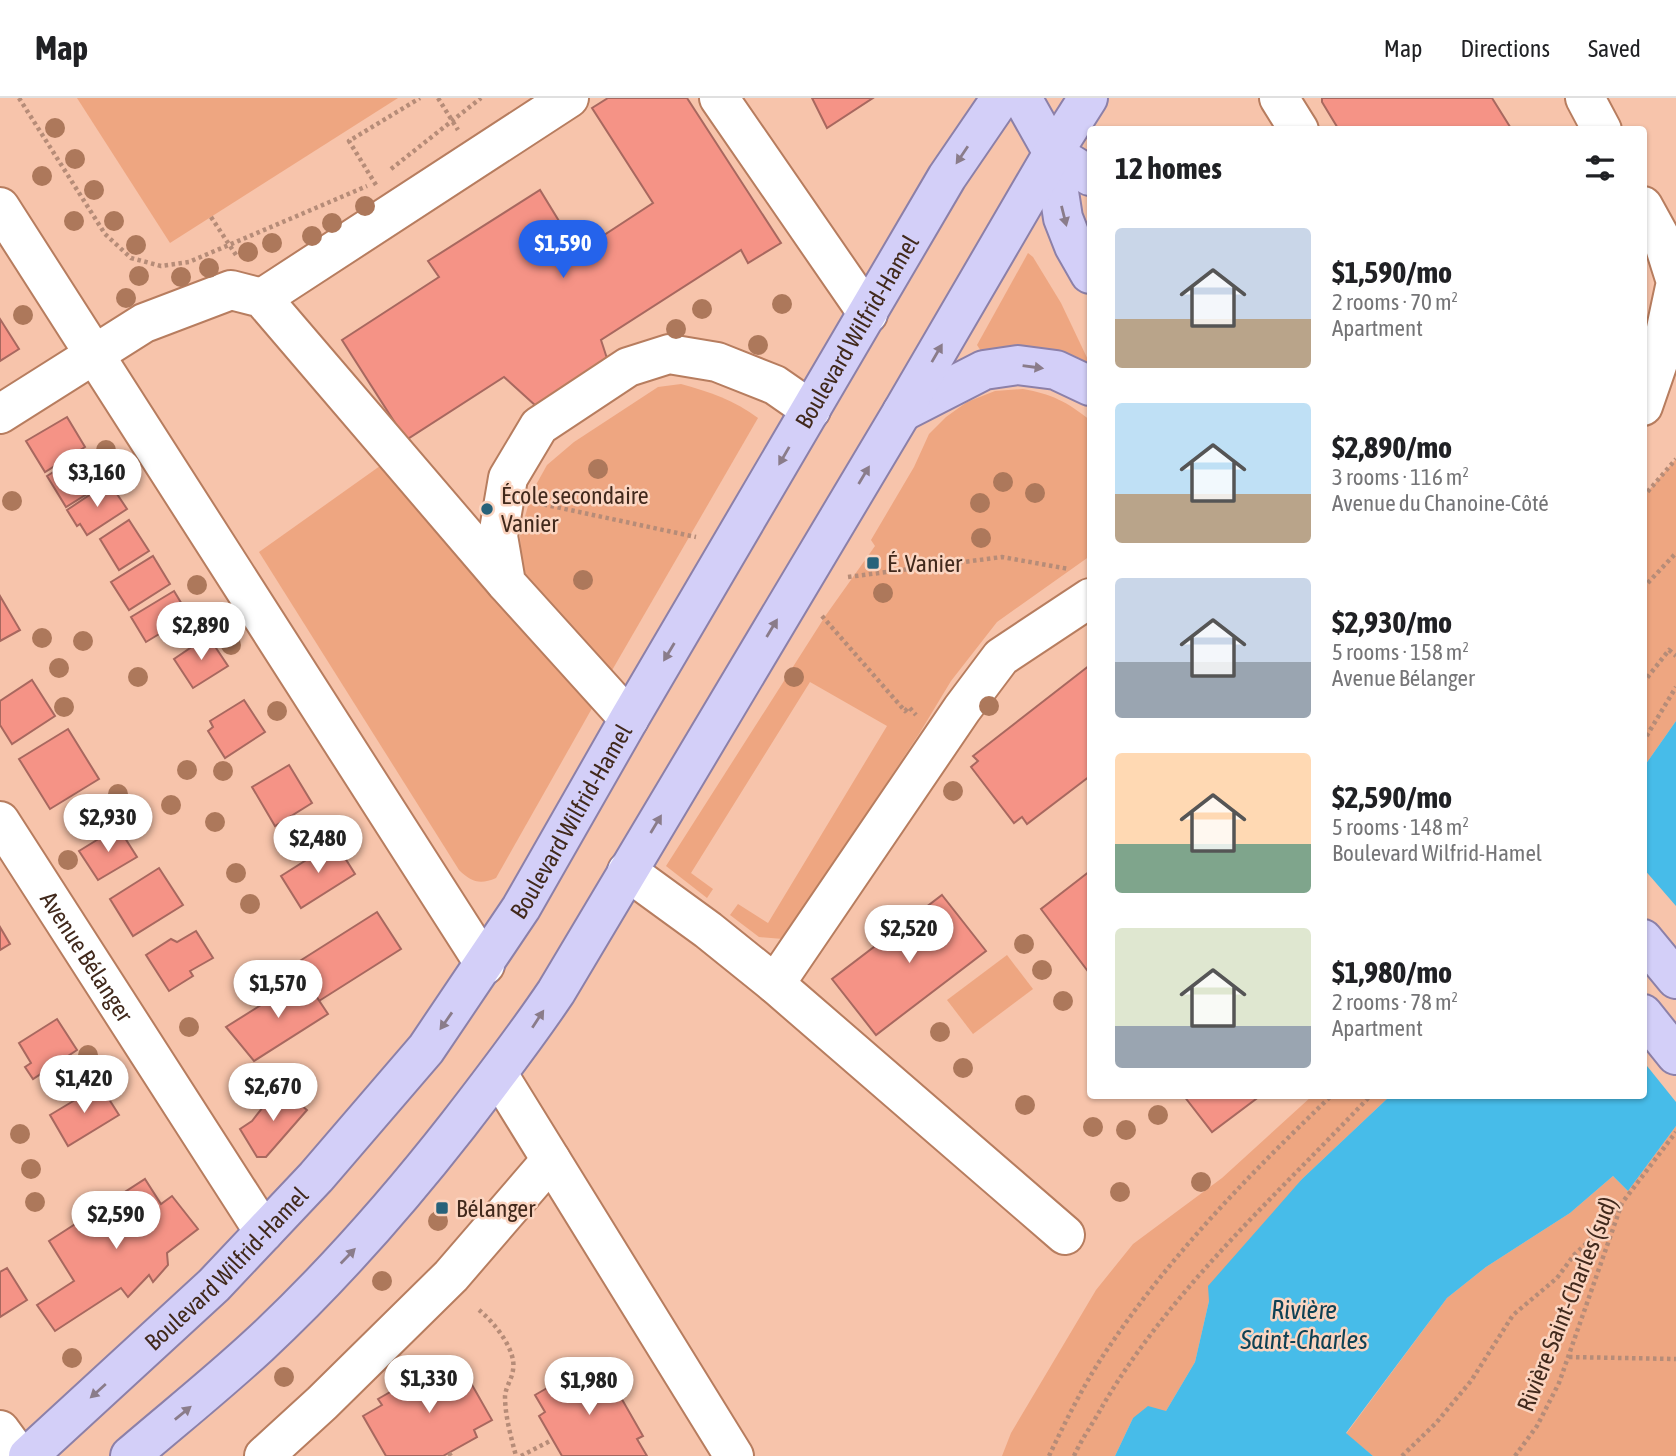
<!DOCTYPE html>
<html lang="en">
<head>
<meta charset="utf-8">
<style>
	body { margin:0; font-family:"Asap Condensed",sans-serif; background:#f2f2f2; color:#202124; height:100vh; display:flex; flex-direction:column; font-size:26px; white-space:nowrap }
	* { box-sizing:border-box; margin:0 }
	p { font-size:23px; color:#757577 }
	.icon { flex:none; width:38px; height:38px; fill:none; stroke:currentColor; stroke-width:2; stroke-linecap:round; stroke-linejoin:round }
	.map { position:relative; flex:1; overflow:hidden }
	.drawer { position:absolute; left:1087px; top:28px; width:560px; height:973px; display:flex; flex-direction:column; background:#fff; border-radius:7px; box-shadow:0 2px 5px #0004 }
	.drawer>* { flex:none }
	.price { position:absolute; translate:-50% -60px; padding:0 16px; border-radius:24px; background:#fff; color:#222; font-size:23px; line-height:46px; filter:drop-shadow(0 2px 4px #0008) }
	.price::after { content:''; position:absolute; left:50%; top:42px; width:21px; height:16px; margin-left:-10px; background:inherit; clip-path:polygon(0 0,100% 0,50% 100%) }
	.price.on { background:#2563eb; color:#fff }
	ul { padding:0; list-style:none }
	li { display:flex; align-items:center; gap:21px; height:175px; padding:0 28px }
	li span { display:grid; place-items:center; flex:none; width:196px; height:140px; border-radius:7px; color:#555 }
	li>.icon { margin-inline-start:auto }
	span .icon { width:84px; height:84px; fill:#fffc; stroke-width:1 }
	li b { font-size:30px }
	h2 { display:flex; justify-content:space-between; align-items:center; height:84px; padding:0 28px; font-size:30px }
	header { display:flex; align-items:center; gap:42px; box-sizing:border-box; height:98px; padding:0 35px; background:#fff; border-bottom:2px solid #e0e0e0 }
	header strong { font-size:33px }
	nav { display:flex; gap:38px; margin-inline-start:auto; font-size:24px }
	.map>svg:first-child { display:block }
	.green { fill:#eea681 }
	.water { fill:#47bce9 }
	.pier { fill:#f7c4ab }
	.building { fill:#f59386; stroke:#a8685f; stroke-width:2 }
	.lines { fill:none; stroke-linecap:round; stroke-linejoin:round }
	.minor-casing { stroke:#b77d5f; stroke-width:42 }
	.major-casing { stroke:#8c80a8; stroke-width:42 }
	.path { stroke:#b68c78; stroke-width:4.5; stroke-dasharray:3.5 3.5; stroke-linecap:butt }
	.minor { stroke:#fff; stroke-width:38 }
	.major { stroke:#d3cff8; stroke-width:38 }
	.tree { fill:#ad785b }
	.oneway { fill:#8a7c8a }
	.poi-dot { fill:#27627a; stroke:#fbd5c1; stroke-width:2.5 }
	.labels { text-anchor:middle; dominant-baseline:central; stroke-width:5; stroke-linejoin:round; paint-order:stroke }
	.street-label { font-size:24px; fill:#41291c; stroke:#fbd5c1 }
	.poi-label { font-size:24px; fill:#41291c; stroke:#fbd5c1; text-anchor:start }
	.water-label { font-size:26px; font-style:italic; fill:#0e4154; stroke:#fbd5c1 }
</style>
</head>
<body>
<header>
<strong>Map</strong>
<nav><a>Map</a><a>Directions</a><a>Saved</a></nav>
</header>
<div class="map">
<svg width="1676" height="1358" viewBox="0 0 1676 1358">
	<rect width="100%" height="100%" fill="#f7c4ab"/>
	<g class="green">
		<path d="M77,0h321l-228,145z"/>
		<path d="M1028,155l5,4 28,46 29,61v11l-107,-21 -6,-9z"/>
		<path d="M681,286c29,8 53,16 77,34l-151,261 -82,-95 -4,-18 -1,-32 12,-42 15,-27 27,-23 84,-55z"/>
		<path d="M1023,291c29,5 44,13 67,31v136l-93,66 -46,59 -32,53 -136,205 -24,-2 -29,-22 8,-11 30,19 119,-197 -77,-44 -119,191 22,16 -6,9 -41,-32 160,-251 49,-69 -4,-6 43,-73 15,-33 17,-17 21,-15 28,-11z"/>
		<path d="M1676,361v262l-33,47v-271z"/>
		<path d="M387,363l208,242 -99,175c-16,7 -25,4 -37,-8l-200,-318z"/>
		<path d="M1007,857l26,34 -60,45 -26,-34z"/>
		<path d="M1312,998h78l-88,83 -93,122 -14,61 -29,49 -33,7 -18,38h-113l9,-23 85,-143 37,-46 89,-66z"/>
		<path d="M1676,1028v330h-303l-27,-22 101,-136 39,-31 84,-54 43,-37 15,15z"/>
	</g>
	<path class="water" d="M1676,623v405l-48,65 -15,-15 -43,37 -84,54 -39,31 -101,135 27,23h-258l18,-38 15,-12 18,5 29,-49 14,-61 -1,-15 94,-107 88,-83h253v-328z"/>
	<path class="pier" d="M1643,770l33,38v196l-33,-41z"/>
	<g class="building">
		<path d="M608,0h79l94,145 -33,20 -7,-13 -140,90 16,49 -59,37 -54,-49 -98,63 -64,-100 97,-63 -11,-16 112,-71 38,62 75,-49 -61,-95z"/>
		<path d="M812,0h61l-46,30z"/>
		<path d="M1322,0h170l20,32h-173l-17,-28z"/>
		<path d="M0,221l19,30 -19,12z"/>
		<path d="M67,319l18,30 -40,25 -19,-31z"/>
		<path d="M84,355l19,31 -37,23 -19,-31z"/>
		<path d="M109,384l18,27 -40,26 -7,-11 -3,2 -10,-16z"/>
		<path d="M129,422l20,31 -30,19 -19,-31z"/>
		<path d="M153,458l17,28 -41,26 -18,-28z"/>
		<path d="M174,493l15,25 -43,26 -15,-25z"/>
		<path d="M0,498l20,34 -20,11z"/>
		<path d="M208,538l20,30 -35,22 -19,-29z"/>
		<path d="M1090,567v111l-63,48 -5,-7 -8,6 -43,-56 7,-6 -5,-5z"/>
		<path d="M32,582l23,36 -43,28 -12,-19v-24z"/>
		<path d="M244,602l21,32 -40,26 -17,-27 5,-4 -3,-6z"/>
		<path d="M68,631l31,50 -49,30 -31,-50z"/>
		<path d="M289,667l23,38 -37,23 -23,-39z"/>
		<path d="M118,729l19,30 -39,23 -19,-29z"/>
		<path d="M335,744l20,32 -54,34 -20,-32z"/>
		<path d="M159,770l24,37 -50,31 -23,-37z"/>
		<path d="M1090,773v103l-49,-65z"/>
		<path d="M942,797l44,56 -110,84 -44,-56z"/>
		<path d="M377,814l24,37 -82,52 -24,-37z"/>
		<path d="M0,829l10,17 -10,6z"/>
		<path d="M196,833l17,27 -23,13 3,5 -24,15 -23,-36 25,-16 6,3z"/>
		<path d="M304,880l24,36 -74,47 -28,-34z"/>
		<path d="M57,921l20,31 -44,29 -8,-12 6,-4 -12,-20z"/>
		<path d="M100,987l19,30 -51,31 -18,-31z"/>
		<path d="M279,989l28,23 -41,47h-9l-17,-28 12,-8z"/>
		<path d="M1184,998h76l-48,36z"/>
		<path d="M145,1081l16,25 11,-8 26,33 -31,24 1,12 -15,17 -4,-7 -21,22 -7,-9 -66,43 -18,-26 37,-24 -25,-40z"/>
		<path d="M7,1170l20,32 -27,17v-45z"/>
		<path d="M459,1264l33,58 -18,10 3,7 -34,19h-57l-23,-40 19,-11 -4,-6 59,-34 4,7z"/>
		<path d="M592,1264l10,17 6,-4 35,61 -6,3 10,17h-85l-23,-40 6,-4 -10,-17z"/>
	</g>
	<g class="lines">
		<defs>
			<g id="minor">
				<path d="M719,0l149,216"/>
				<path d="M1279,0l20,32"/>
				<path d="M1585,0l17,32"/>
				<path d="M1643,108l21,38 12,38 -16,75 -17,49"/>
				<path d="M0,109l485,758"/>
				<path d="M262,200l307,-200"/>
				<path d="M0,316l144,-91 87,-33 31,8 244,285"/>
				<path d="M629,621l-123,-136 -8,-47 10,-58 31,-52 89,-59 41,-13 48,8 58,23 36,25"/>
				<path id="s1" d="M0,723l264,411"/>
				<path d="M627,773l81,59 67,54 187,-275 39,-52 89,-59"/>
				<path d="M775,886l290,251"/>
				<path d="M498,976l236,382"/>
				<path d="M0,1332l19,26"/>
				<path d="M264,1358l58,-53 129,-127 100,-116"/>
			</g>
			<g id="major">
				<path d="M1022,0l31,55 10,65 11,28 16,28"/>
				<path d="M1053,55l37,23"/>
				<path d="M902,314l82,-42 34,-5 38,5 34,16"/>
				<path d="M1643,841l33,40"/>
				<path d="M1643,916l33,41"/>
				<path id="s2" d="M28,1358l186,-171 102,-108 110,-128 95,-141 108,-189 318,-542 54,-79"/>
				<path d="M130,1358c43,-37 87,-72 129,-111 73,-68 138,-142 199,-220 34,-44 67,-87 98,-133l346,-580 151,-259 35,-55"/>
			</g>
		</defs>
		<use href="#minor" class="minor-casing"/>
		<use href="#major" class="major-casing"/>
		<g class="path">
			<path d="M19,0l86,136 26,24 30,8 28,-4 178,-76"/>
			<path d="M438,0l20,32"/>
			<path d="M391,71l90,-71"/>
			<path d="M376,87l-27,-44 71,-43"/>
			<path d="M211,119l25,38"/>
			<path d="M1643,399l33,-38"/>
			<path d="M537,405l159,34"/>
			<path d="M848,479l154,-20 67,12"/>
			<path d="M1643,490l33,-35"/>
			<path d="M822,518l83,95 4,-4 7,8"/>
			<path d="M1643,585l26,-33 7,6"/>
			<path d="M1643,644l33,-55"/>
			<path d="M479,1212c14,11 38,40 34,60 -1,9 -7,16 -8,26 0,20 6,41 11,60"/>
			<path d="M1569,1259l107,2"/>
			<path d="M449,1355l2,3"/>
			<path d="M521,1358l31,-16"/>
			<path d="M1049,1358c18,-38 38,-78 62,-112 62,-92 141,-172 220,-248"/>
			<path d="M1074,1358c8,-18 20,-34 29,-51 70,-118 174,-210 267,-309"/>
			<path d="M1402,1358l34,-33 35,-42 42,-66 44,-37 17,-23 15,-14 31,-35"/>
			<path d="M1515,1358l22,-30 22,-43 63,-180 54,-71"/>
		</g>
		<use href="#minor" class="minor"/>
		<use href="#major" class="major"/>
	</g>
	<g class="tree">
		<circle cx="55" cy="30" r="10"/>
		<circle cx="75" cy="61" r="10"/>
		<circle cx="42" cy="78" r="10"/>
		<circle cx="94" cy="92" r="10"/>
		<circle cx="365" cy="108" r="10"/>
		<circle cx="74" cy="123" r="10"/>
		<circle cx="114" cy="123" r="10"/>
		<circle cx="332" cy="125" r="10"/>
		<circle cx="312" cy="138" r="10"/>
		<circle cx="272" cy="145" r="10"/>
		<circle cx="136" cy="147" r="10"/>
		<circle cx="248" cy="154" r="10"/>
		<circle cx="209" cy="170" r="10"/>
		<circle cx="139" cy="178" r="10"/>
		<circle cx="181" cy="179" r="10"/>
		<circle cx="126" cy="200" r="10"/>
		<circle cx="782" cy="206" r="10"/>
		<circle cx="702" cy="211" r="10"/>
		<circle cx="23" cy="217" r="10"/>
		<circle cx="676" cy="231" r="10"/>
		<circle cx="758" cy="247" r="10"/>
		<circle cx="106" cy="352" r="10"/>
		<circle cx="598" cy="371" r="10"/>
		<circle cx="1003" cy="384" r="10"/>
		<circle cx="1035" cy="395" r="10"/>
		<circle cx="12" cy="403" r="10"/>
		<circle cx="980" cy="405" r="10"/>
		<circle cx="981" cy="440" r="10"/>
		<circle cx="583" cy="482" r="10"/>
		<circle cx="197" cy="487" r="10"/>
		<circle cx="883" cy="495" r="10"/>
		<circle cx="42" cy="540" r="10"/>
		<circle cx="83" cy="543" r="10"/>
		<circle cx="231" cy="547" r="10"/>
		<circle cx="59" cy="570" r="10"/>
		<circle cx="138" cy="579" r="10"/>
		<circle cx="794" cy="579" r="10"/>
		<circle cx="989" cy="608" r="10"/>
		<circle cx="64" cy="609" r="10"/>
		<circle cx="277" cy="613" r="10"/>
		<circle cx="187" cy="672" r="10"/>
		<circle cx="223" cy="673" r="10"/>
		<circle cx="953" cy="693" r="10"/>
		<circle cx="118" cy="696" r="10"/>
		<circle cx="171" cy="707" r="10"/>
		<circle cx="215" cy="724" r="10"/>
		<circle cx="351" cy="741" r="10"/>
		<circle cx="68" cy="762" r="10"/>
		<circle cx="236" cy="775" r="10"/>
		<circle cx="250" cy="806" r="10"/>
		<circle cx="1024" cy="846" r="10"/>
		<circle cx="1042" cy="872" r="10"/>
		<circle cx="1063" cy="903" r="10"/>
		<circle cx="189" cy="929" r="10"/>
		<circle cx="940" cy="934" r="10"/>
		<circle cx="88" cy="957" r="10"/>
		<circle cx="963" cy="970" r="10"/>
		<circle cx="1025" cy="1007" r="10"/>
		<circle cx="1158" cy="1017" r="10"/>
		<circle cx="1093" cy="1029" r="10"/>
		<circle cx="1126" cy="1032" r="10"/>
		<circle cx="20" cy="1036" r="10"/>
		<circle cx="31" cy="1071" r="10"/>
		<circle cx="1201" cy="1084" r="10"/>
		<circle cx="1120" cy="1094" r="10"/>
		<circle cx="35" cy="1104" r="10"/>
		<circle cx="438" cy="1123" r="10"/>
		<circle cx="382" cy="1183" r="10"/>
		<circle cx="72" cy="1260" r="10"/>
		<circle cx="284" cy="1279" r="10"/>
	</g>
	<defs><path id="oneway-solid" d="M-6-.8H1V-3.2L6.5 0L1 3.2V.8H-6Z" transform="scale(1.75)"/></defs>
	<g class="oneway">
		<use href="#oneway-solid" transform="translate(962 57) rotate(124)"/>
		<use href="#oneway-solid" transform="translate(1064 118) rotate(76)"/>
		<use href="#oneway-solid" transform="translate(937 255) rotate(-60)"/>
		<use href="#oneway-solid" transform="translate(1033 269) rotate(8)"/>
		<use href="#oneway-solid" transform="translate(784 358) rotate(120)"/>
		<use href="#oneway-solid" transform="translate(864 377) rotate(-59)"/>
		<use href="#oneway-solid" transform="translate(772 530) rotate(-59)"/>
		<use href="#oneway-solid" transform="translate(669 554) rotate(121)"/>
		<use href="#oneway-solid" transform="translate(656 726) rotate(-59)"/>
		<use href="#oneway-solid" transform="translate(538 921) rotate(-57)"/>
		<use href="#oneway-solid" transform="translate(446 923) rotate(125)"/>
		<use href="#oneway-solid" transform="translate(348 1158) rotate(-46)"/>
		<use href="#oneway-solid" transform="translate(98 1293) rotate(138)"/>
		<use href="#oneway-solid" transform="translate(183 1315) rotate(-39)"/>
	</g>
	<g class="poi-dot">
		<circle cx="487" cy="411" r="7"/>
		<rect x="866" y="458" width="14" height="14" rx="3.5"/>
		<rect x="435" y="1103" width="14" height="14" rx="3.5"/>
	</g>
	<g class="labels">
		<g class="street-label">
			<text stroke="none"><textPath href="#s2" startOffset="1407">Boulevard Wilfrid-Hamel</textPath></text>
			<text stroke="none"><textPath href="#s2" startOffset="840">Boulevard Wilfrid-Hamel</textPath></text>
			<text stroke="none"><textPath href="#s1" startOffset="161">Avenue Bélanger</textPath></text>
			<text stroke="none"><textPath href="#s2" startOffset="273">Boulevard Wilfrid-Hamel</textPath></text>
			<text transform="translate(1567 1206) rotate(-68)">Rivière Saint-Charles (sud)</text>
		</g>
		<g class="poi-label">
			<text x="501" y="397">École secondaire<tspan x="501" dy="28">Vanier</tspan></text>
			<text x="887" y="465">É. Vanier</text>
			<text x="456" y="1110">Bélanger</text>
		</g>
		<g class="water-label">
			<text x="1304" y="1212">Rivière<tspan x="1304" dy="30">Saint-Charles</tspan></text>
		</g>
	</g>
</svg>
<b class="price on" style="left:563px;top:182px">$1,590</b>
<b class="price" style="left:97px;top:411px">$3,160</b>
<b class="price" style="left:201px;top:564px">$2,890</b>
<b class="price" style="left:108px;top:756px">$2,930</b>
<b class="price" style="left:318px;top:777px">$2,480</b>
<b class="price" style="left:909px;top:867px">$2,520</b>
<b class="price" style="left:278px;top:922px">$1,570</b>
<b class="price" style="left:84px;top:1017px">$1,420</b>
<b class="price" style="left:273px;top:1025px">$2,670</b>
<b class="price" style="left:116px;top:1153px">$2,590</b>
<b class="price" style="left:429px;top:1317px">$1,330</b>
<b class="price" style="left:589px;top:1319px">$1,980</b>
<section class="drawer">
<h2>12 homes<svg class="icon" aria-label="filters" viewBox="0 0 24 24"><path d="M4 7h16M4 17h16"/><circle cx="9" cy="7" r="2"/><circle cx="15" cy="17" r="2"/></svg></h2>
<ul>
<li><span style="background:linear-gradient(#c9d6e8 65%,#b9a48a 0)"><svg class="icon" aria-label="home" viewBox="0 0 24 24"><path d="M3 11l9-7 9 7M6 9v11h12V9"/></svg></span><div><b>$1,590/mo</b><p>2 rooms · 70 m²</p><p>Apartment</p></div></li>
<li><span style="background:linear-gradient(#bfe0f5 65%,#b9a48a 0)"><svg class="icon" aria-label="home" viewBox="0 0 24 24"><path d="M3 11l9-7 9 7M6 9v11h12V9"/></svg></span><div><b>$2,890/mo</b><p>3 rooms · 116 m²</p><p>Avenue du Chanoine-Côté</p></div></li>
<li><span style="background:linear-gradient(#c9d6e8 60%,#9aa5b1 0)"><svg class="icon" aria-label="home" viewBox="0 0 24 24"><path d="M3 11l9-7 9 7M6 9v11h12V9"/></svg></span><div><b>$2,930/mo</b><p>5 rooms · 158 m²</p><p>Avenue Bélanger</p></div></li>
<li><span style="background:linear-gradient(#ffd9b3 65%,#7fa58c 0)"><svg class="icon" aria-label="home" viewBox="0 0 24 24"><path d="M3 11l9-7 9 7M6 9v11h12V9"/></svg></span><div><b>$2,590/mo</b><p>5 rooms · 148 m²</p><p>Boulevard Wilfrid-Hamel</p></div></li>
<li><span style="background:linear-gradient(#dfe7d0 70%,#9aa5b1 0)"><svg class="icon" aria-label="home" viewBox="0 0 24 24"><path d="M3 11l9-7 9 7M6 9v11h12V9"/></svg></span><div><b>$1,980/mo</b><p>2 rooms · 78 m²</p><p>Apartment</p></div></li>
</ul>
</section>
</div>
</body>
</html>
